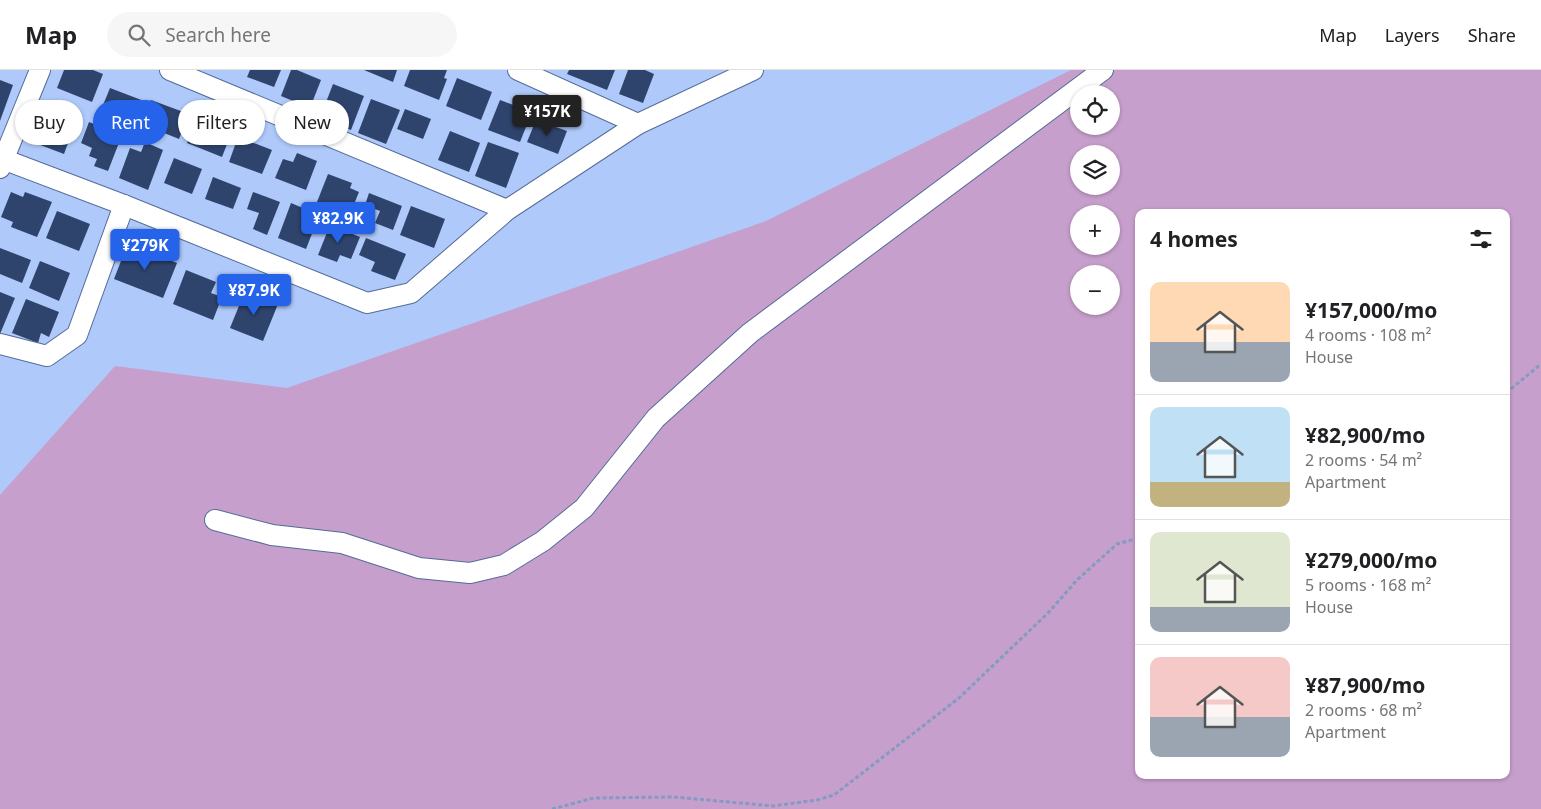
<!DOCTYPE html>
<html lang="en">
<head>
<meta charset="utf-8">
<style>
	body { margin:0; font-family:"Noto Sans",sans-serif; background:#f6f6f6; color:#202124; height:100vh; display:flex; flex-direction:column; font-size:19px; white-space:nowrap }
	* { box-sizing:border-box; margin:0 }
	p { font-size:16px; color:#757577 }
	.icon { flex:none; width:28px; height:28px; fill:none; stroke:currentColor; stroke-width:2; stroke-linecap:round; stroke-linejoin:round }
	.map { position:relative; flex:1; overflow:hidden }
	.panel { position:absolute; left:1135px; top:139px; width:375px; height:570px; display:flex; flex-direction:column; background:#fff; border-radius:10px; box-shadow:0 1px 4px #0004 }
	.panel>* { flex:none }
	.hud { position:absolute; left:15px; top:30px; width:475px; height:45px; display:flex; gap:10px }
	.fabs { position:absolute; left:1070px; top:15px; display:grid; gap:10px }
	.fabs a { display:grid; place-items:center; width:50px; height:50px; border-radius:50%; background:#fff; box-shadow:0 1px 4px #0004; font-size:25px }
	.price { position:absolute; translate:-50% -42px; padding:0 11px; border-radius:5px; background:#2563eb; color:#fff; font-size:16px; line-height:32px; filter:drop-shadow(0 1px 2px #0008) }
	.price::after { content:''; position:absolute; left:50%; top:30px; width:15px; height:11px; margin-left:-8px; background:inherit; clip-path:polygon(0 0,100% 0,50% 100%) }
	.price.current { background:#222; color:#fff }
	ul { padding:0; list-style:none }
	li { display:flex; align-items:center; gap:15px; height:125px; padding:0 15px }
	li+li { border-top:1px solid #e0e0e0 }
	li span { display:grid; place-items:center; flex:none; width:140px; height:100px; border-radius:10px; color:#555 }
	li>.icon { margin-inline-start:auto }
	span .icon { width:60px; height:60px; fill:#fffc; stroke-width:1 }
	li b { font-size:21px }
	h2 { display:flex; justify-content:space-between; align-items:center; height:60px; padding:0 15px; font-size:21px }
	.pill { padding:0 18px; border-radius:22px; background:#fff; box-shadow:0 1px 4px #0004; font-size:18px; line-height:45px }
	.pill.current { background:#2563eb; color:#fff }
	header { display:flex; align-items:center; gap:30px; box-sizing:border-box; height:70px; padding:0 25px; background:#fff; border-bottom:1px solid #e0e0e0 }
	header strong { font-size:24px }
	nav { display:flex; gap:28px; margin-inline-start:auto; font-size:18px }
	.search { width:350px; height:45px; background:#f6f6f6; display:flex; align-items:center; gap:12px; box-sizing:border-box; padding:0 18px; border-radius:28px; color:#757577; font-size:19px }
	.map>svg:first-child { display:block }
	.green { fill:#c79fcc; fill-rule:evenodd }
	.building { fill:#2f446d }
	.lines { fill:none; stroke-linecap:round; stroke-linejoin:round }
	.street-casing { stroke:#546c98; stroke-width:22 }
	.path { stroke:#849ac2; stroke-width:3; stroke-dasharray:4 2.5; stroke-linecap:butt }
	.street { stroke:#fff; stroke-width:20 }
</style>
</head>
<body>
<header>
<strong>Map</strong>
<div class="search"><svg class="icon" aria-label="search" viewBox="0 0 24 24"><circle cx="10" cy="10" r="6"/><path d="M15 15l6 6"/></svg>Search here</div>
<nav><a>Map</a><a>Layers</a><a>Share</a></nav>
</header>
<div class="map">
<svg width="1541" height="739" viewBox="0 0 1541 739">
	<rect width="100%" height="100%" fill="#aec9fa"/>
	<path class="green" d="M1071,0h470v739h-1541v-314l115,-129 172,22 479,-167zM1079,24h32v32h-32zM1079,84h32v32h-32zM1139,142h367v563h-367zM1079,144h32v32h-32zM1079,204h32v32h-32z"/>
	<g class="building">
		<path d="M64,0h29l10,4 -11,28 -35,-14z"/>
		<path d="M250,0h31l-7,17 -27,-10z"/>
		<path d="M291,0h6l24,10 -11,28 -29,-12z"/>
		<path d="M364,0h33l-4,12z"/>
		<path d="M410,0h37l-3,8 3,1 -8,21 -35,-14z"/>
		<path d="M569,0h46l-8,20 -40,-16z"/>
		<path d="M628,0h17l9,4 -11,29 -24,-9z"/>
		<path d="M457,8l35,14 -11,28 -35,-14z"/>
		<path d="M0,10l13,5 -13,36z"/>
		<path d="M333,14l31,12 -13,34 -31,-12z"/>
		<path d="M110,18l34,13 -9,22 -34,-13z"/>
		<path d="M371,29l29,11 -14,34 -28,-11z"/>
		<path d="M151,30l38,14 -10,25 -37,-15z"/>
		<path d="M500,30l32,12 -12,30 -32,-12z"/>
		<path d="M405,39l26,10 -8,20 -26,-10z"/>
		<path d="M47,43l28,11 -11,30 -29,-11z"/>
		<path d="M197,46l36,13 -11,28 -35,-14z"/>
		<path d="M536,50l31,11 -9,23 -31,-12z"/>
		<path d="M89,52l33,13 -14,36 -14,-5 3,-7 -8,-3 3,-8 -11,-5z"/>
		<path d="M450,61l30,12 -11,29 -31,-12z"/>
		<path d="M238,67l34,13 -10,24 -33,-12z"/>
		<path d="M145,72l18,8 -15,40 -29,-12 11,-30 11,4z"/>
		<path d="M488,72l31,11 -13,35 -31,-12z"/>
		<path d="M297,83l20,8 -11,29 -31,-12 8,-19 10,3z"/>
		<path d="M174,88l28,11 -10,25 -28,-11z"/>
		<path d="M328,104l24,9 -2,5 9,4 -9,22 -33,-12z"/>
		<path d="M213,107l28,11 -8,21 -28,-10z"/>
		<path d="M11,122l12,5 2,-5 27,10 -15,35 -26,-10 2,-5 -12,-5z"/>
		<path d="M253,122l27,10 -13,33 -14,-6 6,-16 -12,-4z"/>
		<path d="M369,123l33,13 -9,24 -18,-7 5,-12 -15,-6z"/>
		<path d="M291,133l19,8 -4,11 9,4 -9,23 -28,-11z"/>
		<path d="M411,136l34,13 -11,29 -34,-13z"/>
		<path d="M57,141l33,13 -11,27 -33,-13z"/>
		<path d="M330,155l30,12 -9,22 -11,-4 -3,7 -19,-7z"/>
		<path d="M366,168l40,16 -11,26 -24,-9 4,-9 -16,-7z"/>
		<path d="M128,173l49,20 -14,35 -49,-19z"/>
		<path d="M0,178l31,12 -9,23 -22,-9z"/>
		<path d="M40,191l30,12 -11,28 -30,-13z"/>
		<path d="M186,200l30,12 -5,11 11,4 -9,23 -40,-16z"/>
		<path d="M245,221l33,13 -15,37 -33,-13z"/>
		<path d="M0,222l15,6 -15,36z"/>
		<path d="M26,229l33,13 -10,25 -8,-4 -3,10 -26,-10z"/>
	</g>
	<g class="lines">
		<defs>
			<g id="street">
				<path d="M170,0l337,140"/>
				<path d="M518,0l120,54"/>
				<path d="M0,88l124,47 243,98 44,-10 96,-83 131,-86 115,-54"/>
				<path d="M0,98l40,-98"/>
				<path d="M0,274l47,12 30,-21 47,-130"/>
				<path d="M215,450l57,15 70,8 77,25 51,5 34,-8 39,-24 41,-33 72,-90 94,-85 353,-263"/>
			</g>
		</defs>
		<use href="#street" class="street-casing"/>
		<g class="path">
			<path d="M1506,323l35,-29"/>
			<path d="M552,739l42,-11 80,-1 99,9 44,-6 17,-5 125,-97 89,-85 29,-33 40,-36 22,-6"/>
		</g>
		<use href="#street" class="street"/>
	</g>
</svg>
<div class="fabs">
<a><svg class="icon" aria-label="locate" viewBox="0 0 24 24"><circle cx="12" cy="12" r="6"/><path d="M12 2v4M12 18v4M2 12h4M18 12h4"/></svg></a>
<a><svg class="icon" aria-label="layers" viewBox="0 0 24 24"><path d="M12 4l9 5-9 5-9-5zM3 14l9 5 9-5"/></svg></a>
<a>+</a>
<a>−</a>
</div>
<b class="price current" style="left:547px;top:67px">¥157K</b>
<b class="price" style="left:338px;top:174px">¥82.9K</b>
<b class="price" style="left:145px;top:201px">¥279K</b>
<b class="price" style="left:254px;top:246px">¥87.9K</b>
<div class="hud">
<a class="pill">Buy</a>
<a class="pill current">Rent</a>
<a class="pill">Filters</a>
<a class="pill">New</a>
</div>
<section class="panel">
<h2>4 homes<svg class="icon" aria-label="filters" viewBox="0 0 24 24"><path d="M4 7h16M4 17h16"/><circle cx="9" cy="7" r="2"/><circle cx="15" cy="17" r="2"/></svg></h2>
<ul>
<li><span style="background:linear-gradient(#ffd9b3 60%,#9aa5b1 0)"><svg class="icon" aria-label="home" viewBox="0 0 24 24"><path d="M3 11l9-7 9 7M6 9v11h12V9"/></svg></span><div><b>¥157,000/mo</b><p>4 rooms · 108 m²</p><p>House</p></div></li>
<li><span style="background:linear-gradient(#bfe0f5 75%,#c2b280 0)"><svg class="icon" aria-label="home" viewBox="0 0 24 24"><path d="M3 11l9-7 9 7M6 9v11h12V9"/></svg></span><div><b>¥82,900/mo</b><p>2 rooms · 54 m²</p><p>Apartment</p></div></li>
<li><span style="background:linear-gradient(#dfe7d0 75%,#9aa5b1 0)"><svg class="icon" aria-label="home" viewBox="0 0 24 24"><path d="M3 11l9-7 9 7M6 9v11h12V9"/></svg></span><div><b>¥279,000/mo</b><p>5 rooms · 168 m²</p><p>House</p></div></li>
<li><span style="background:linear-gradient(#f6c9c9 60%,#9aa5b1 0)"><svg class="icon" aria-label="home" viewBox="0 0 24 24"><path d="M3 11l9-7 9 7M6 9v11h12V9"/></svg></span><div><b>¥87,900/mo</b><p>2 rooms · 68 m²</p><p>Apartment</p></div></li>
</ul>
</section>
</div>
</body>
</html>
